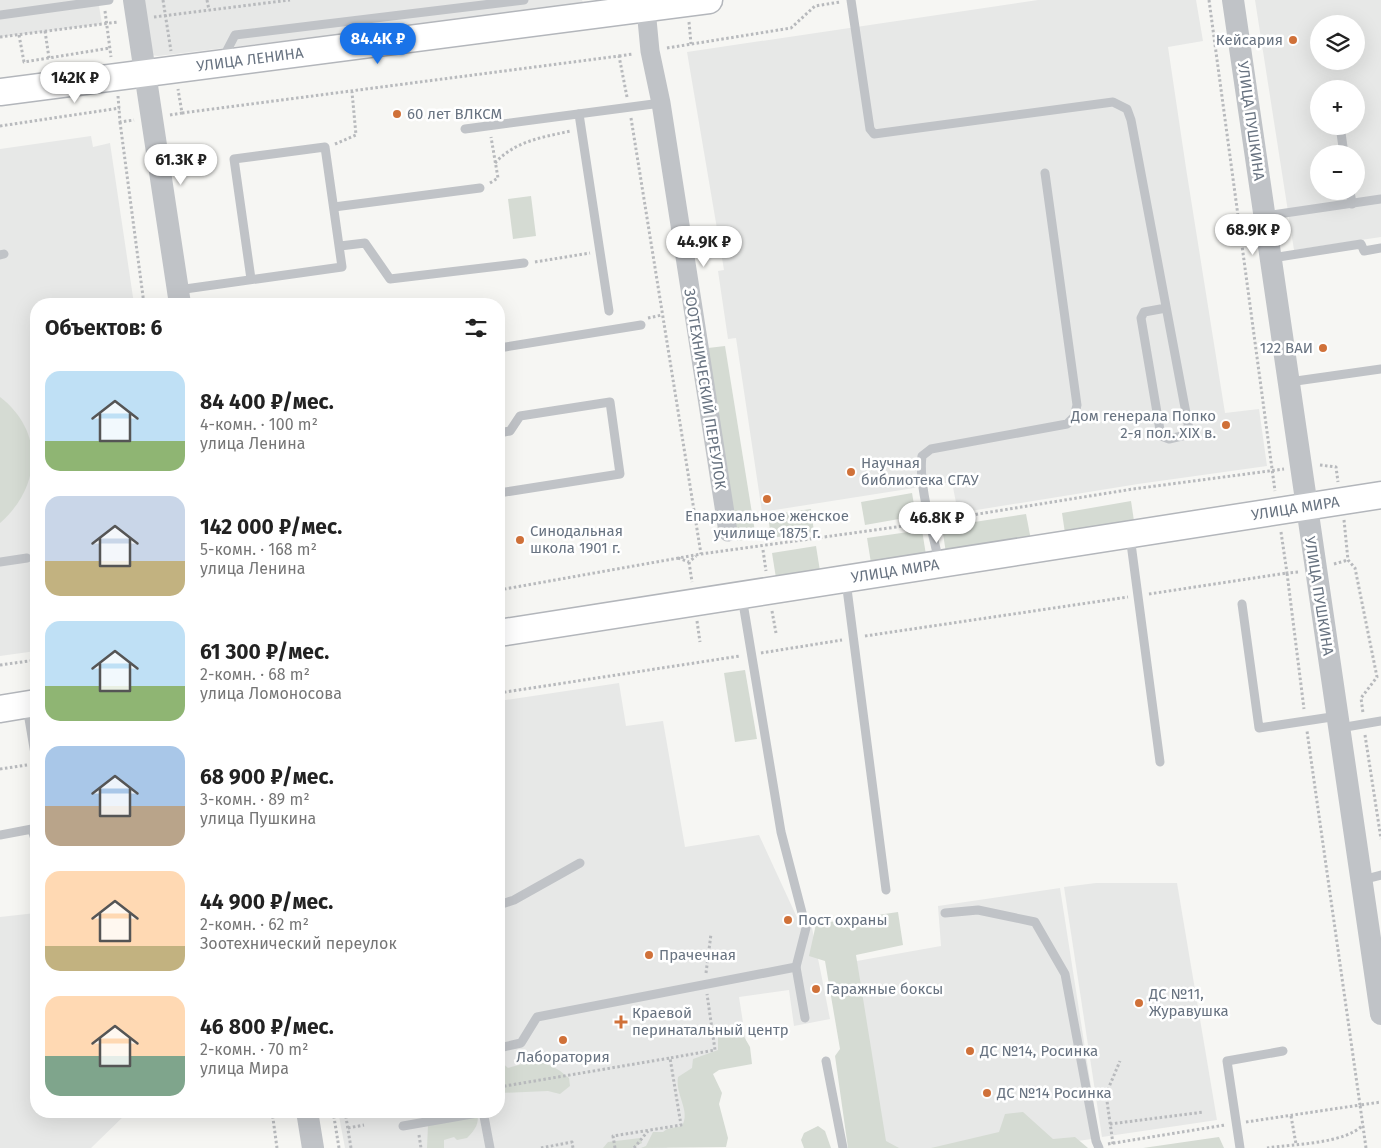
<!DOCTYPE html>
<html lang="ru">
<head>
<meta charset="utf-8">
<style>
	body { margin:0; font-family:"Fira Sans",sans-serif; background:#f2f2f2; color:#222; height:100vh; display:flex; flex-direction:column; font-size:19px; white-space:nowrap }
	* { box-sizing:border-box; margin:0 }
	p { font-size:16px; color:#767676 }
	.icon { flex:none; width:28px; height:28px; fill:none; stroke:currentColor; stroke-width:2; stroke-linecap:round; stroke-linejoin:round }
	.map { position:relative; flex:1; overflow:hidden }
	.side { position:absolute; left:30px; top:298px; width:475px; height:820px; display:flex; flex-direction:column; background:#fff; border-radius:20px; box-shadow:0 5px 20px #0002 }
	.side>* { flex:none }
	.fabs { position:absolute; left:1310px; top:15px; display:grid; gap:10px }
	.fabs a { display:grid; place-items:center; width:55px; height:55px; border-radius:50%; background:#fff; box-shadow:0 5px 20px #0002; font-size:25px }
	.price { position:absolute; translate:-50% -42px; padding:0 11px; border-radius:18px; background:#fff; color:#222; font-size:16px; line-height:32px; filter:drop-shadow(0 1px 2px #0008) }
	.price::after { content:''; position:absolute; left:50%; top:30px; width:15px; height:11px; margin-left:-8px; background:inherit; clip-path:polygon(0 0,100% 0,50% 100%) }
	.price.on { background:#1a73e8; color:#fff }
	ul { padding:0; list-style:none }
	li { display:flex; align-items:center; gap:15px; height:125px; padding:0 15px }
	li span { display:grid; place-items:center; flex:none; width:140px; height:100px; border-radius:15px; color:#555 }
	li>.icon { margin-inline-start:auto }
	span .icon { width:60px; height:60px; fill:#fffc; stroke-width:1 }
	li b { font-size:21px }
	h2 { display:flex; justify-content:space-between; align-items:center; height:60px; padding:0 15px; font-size:21px }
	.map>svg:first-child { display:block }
	.built { fill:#e7e8e7; fill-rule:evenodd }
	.green { fill:#d5dbd3 }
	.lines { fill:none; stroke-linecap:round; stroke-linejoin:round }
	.secondary-casing { stroke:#b3b6bb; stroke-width:29 }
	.path { stroke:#b8babd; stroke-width:3; stroke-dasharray:2.5 2.5; stroke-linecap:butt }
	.service { stroke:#c0c3c7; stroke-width:9 }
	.minor { stroke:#c0c3c7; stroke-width:19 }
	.tertiary { stroke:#c0c3c7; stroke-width:22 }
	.secondary { stroke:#fff; stroke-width:26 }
	.poi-dot { fill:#d07139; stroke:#fff; stroke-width:2 }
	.labels { text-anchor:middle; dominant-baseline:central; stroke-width:5; stroke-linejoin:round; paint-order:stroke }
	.poi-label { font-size:15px; fill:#687381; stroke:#fff; text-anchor:start }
	.street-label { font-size:15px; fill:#687381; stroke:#fff }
</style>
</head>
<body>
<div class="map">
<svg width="1381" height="1148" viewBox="0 0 1381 1148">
	<rect width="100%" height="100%" fill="#f6f6f3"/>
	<g class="built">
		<path d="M0,0h98l4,24 -102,13z"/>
		<path d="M137,0h445l2,5 -426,51 -7,-1z"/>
		<path d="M1038,0h158l7,41 -35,6 18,121 39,245 34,-4 8,57 -129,18 -180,29 -6,-31 -190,30 -26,-174 -8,1 -10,-68 6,-1 -37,-218z"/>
		<path d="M1255,0h126v237l-87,13zM1319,24h37v37h-37zM1319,89h37v37h-37zM1319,154h37v37h-37z"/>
		<path d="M91,136l2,11 17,-4 24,161h-98v347l-36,5v-507z"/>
		<path d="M619,683l7,43 37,-5 22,126 74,-12 41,89 11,-1 19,96 -36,7 -5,-36 -50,7 10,64 -38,8 -3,58 -42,21h-321l-7,-37h161v-410z"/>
		<path d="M1096,883h81l40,237 -115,17 -38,-250z"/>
		<path d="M1060,888l39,250 -72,10h-158l-29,-184 101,-18 -3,-40z"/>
		<path d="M36,913v198h93l-38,37h-91v-231z"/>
	</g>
	<g class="green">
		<path d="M531,196l5,40 -23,3 -5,-40z"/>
		<path d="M725,346l31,192 -19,3 -29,-193z"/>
		<path d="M0,397c45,35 41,90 0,126z"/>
		<path d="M912,493l4,23 -51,9 -4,-23z"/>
		<path d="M1131,501l3,20 -69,12 -3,-20z"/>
		<path d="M811,509l3,23 -43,6 -3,-23z"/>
		<path d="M1026,514l5,26 -85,13 -4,-26z"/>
		<path d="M922,530l4,25 -55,8 -4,-25z"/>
		<path d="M816,546l4,25 -44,7 -4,-25z"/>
		<path d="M745,670l12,69 -22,3 -11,-69z"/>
		<path d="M898,912l5,33 -47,10 30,186 13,7h-51l-13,-92 5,-7 -15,-88 -16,-5 7,-32z"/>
		<path d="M732,1029l11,6 7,12 2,17 -33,6 -6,4 9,19 -3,11 9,34 -2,9 -85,1 5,-2 7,-14h10l4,-3 15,-3c9,-15 -7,-31 -4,-49l14,-9 1,-9 25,-9v-13l8,-7z"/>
		<path d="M499,1060l9,8c28,-9 39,-9 61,10l1,8 -10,8 -12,-3 -47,2 -2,-8z"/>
		<path d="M420,1111h56c5,11 -1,19 -9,27l-10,2 -3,-3 -10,3v8h-17l1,-23z"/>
		<path d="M1023,1112l30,27 22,-2 13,11h-157l68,-16 6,-18z"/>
		<path d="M818,1126l7,5 6,17h-27l-3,-8 3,-7z"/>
		<path d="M1219,1137l5,11h-81z"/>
		<path d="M640,1138l2,5 -10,5h-29l5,-6z"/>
	</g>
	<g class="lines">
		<defs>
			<g id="secondary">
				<path id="s1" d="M0,92l709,-92"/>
				<path id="s2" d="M499,633l882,-138"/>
				<path d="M0,709l36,-6"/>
			</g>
		</defs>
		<use href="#secondary" class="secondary-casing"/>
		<g class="path">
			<path d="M163,0l8,51"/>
			<path d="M207,0l2,10"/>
			<path d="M1209,0l66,491"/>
			<path d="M105,11l6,46"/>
			<path d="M154,17l136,-17"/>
			<path d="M689,22l2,22"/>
			<path d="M45,31l4,27"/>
			<path d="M19,35l5,27 86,-14"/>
			<path d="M0,37l118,-15"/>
			<path d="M667,48l124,-20 24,-22 25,-4"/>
			<path d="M619,56l14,-2"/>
			<path d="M118,96l2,26 14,-2"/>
			<path d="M182,113l437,-57 8,41"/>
			<path d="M170,115l12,-2 -4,-24"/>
			<path d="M631,118l70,436"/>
			<path d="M120,122l24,182"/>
			<path d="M0,126l120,-18"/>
			<path d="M335,144l21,-9 -4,-43"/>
			<path d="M495,163c20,-22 48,-26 76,-32"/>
			<path d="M490,183l8,-5 -7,-41"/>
			<path d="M535,262l55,-9"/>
			<path d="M648,318l14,-3"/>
			<path d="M1320,465l16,2 2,15"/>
			<path d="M941,520l192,-31 151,-20"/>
			<path d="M1344,520l4,40 7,8 22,109 -16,21 2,15"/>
			<path d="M1281,532l6,41 11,-1"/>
			<path d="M763,550l3,21"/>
			<path d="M678,558l11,4 7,-6"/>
			<path d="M689,562l3,20"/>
			<path d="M1334,564l14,-4"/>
			<path d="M499,590l202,-36 217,-30"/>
			<path d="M1149,594l138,-21 17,136"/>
			<path d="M772,611l4,22"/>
			<path d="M697,621l3,21"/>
			<path d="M865,636l263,-39"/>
			<path d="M761,653l81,-13"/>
			<path d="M0,665l36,-5"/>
			<path d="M499,693l241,-37"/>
			<path d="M1365,735l16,104"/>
			<path d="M0,769l27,-4"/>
			<path d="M706,973l5,-39"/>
			<path d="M499,1087l171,-29"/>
			<path d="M272,1111l5,37"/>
			<path d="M333,1111l6,37"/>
			<path d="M345,1111l6,37"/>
			<path d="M1291,1116l5,28"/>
			<path d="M1246,1122l114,-17 -53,-374"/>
			<path d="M1110,1124l94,-12"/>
			<path d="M348,1128l16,-3"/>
			<path d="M419,1135l2,13"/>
			<path d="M1108,1144l117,-19"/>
			<path d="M1113,1144l-7,-50 14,-33"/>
			<path d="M541,1148l31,-6 1,6"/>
			<path d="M615,1148l-2,-12 68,-11 -11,-67 45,-8 -8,-56"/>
			<path d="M634,1148l14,-17"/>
			<path d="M1267,1148c27,-4 77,-4 96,-23"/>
			<path d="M1366,1148l-6,-43 21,-3"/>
		</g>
		<g class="service">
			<path d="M851,0l19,129 4,5 239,-32 14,7 4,11 58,309 -3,6 -17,4 -8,-3 -20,-118 3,-6 22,-4"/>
			<path d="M0,15l109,-15"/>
			<path d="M223,58l12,-23 289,-35"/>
			<path d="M1334,87v2"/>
			<path d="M579,114l30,197"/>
			<path d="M1340,126l4,28"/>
			<path d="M465,129l196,-26"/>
			<path d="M1350,191l2,13"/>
			<path d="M334,207l146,-19"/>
			<path d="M1265,216l116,-17"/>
			<path d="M340,246l25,-3 25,36 134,-16"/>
			<path d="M0,255l4,-1"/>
			<path d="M1272,258l89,-14 3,7 17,-3"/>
			<path d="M178,290l164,-23 -17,-120 -91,12 17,120"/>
			<path d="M499,348l142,-23"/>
			<path d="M1289,382l92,-13"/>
			<path d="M499,433l11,-2 10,-15 90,-14 10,72 -121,19"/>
			<path d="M1130,536l30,226"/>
			<path d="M0,562l27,-4"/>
			<path d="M939,562c-6,-29 -21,-78 -17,-106l9,-7 136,-25 7,-7 3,-12 -32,-232"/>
			<path d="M846,581l40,309"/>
			<path d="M742,597l39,235 25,96 -10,39 9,51"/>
			<path d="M1242,604l17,124 79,-12"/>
			<path d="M27,707l9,53"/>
			<path d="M1340,728l41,-7"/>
			<path d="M0,835l32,-6 4,14"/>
			<path d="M1362,880l19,-5"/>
			<path d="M499,905l15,-5 66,-37"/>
			<path d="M945,913l33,-3 57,12 30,52 31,167 3,7"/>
			<path d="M499,1048l22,-5 16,-26 259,-50"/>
			<path d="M826,1061l17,87"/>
			<path d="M483,1111l7,37"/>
			<path d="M403,1126l80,-14"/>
			<path d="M1240,1148l-13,-87 56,-10"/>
		</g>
		<path class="minor" d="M646,9l4,42 11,52 67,429"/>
		<g class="tertiary">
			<path d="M134,0l46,304"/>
			<path d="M1233,0l148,1014"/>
			<path d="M307,1111l6,37"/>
		</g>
		<use href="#secondary" class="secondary"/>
	</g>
	<g class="poi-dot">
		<circle cx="1293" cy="40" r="5"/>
		<circle cx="397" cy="114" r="5"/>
		<circle cx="1323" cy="348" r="5"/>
		<circle cx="1226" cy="425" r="5"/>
		<circle cx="851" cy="472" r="5"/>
		<circle cx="767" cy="499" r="5"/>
		<circle cx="520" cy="540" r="5"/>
		<circle cx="788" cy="920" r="5"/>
		<circle cx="649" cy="955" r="5"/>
		<circle cx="816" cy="989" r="5"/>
		<circle cx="1139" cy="1003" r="5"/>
		<path d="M618.5 1014.5h5v5h5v5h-5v5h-5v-5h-5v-5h5z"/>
		<circle cx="563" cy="1040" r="5"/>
		<circle cx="970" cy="1051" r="5"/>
		<circle cx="987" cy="1093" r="5"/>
	</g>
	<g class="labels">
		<g class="poi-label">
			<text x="1283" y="40" text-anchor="end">Кейсария</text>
			<text x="407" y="114">60 лет ВЛКСМ</text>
			<text x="1313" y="348" text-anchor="end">122 ВАИ</text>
			<text x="1216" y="416" text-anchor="end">Дом генерала Попко<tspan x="1216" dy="17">2-я пол. XIX в.</tspan></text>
			<text x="861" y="463">Научная<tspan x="861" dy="17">библиотека СГАУ</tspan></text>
			<text x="767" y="516" text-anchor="middle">Епархиальное женское<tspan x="767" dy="17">училище 1875 г.</tspan></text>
			<text x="530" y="531">Синодальная<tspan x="530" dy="17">школа 1901 г.</tspan></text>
			<text x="798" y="920">Пост охраны</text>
			<text x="659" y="955">Прачечная</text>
			<text x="826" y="989">Гаражные боксы</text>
			<text x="1149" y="994">ДС №11,<tspan x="1149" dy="17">Журавушка</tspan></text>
			<text x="632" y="1013">Краевой<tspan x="632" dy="17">перинатальный центр</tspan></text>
			<text x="980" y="1051">ДС №14, Росинка</text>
			<text x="563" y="1057" text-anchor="middle">Лаборатория</text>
			<text x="997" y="1093">ДС №14 Росинка</text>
		</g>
		<g class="street-label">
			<text stroke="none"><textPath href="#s1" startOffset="252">УЛИЦА ЛЕНИНА</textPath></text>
			<text transform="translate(1251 121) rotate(82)">УЛИЦА ПУШКИНА</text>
			<text transform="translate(705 389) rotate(81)">ЗООТЕХНИЧЕСКИЙ ПЕРЕУЛОК</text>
			<text stroke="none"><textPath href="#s2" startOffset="806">УЛИЦА МИРА</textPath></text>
			<text stroke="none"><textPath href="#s2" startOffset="401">УЛИЦА МИРА</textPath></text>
			<text transform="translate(1319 596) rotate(81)">УЛИЦА ПУШКИНА</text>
		</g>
	</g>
</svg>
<div class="fabs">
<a><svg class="icon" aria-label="layers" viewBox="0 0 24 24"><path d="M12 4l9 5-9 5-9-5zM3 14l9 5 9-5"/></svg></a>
<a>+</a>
<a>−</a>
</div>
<b class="price on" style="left:378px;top:65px">84.4K ₽</b>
<b class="price" style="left:75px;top:104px">142K ₽</b>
<b class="price" style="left:181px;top:186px">61.3K ₽</b>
<b class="price" style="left:1253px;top:256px">68.9K ₽</b>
<b class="price" style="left:704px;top:268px">44.9K ₽</b>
<b class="price" style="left:937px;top:544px">46.8K ₽</b>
<section class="side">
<h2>Объектов: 6<svg class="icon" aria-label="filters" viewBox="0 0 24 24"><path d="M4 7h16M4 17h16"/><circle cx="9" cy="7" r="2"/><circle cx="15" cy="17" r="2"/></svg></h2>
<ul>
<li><span style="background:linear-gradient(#bfe0f5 70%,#8fb573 0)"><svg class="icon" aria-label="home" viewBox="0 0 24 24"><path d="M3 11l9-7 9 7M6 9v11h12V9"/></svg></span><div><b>84 400 ₽/мес.</b><p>4-комн. · 100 m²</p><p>улица Ленина</p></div></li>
<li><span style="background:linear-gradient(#c9d6e8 65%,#c2b280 0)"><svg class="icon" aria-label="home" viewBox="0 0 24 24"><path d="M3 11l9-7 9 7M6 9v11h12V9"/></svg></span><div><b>142 000 ₽/мес.</b><p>5-комн. · 168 m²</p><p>улица Ленина</p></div></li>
<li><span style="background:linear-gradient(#bfe0f5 65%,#8fb573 0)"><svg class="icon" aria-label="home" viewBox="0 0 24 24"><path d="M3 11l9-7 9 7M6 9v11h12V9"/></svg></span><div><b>61 300 ₽/мес.</b><p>2-комн. · 68 m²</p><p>улица Ломоносова</p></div></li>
<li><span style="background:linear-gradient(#a9c7e8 60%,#b9a48a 0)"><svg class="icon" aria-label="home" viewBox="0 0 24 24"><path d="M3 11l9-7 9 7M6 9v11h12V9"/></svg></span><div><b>68 900 ₽/мес.</b><p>3-комн. · 89 m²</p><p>улица Пушкина</p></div></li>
<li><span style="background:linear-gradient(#ffd9b3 75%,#c2b280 0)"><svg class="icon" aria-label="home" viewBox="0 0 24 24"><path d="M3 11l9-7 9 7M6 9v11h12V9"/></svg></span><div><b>44 900 ₽/мес.</b><p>2-комн. · 62 m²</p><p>Зоотехнический переулок</p></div></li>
<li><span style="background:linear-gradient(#ffd9b3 60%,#7fa58c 0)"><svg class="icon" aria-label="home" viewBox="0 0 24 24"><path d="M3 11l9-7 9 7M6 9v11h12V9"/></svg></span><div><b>46 800 ₽/мес.</b><p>2-комн. · 70 m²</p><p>улица Мира</p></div></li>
</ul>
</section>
</div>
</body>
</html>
